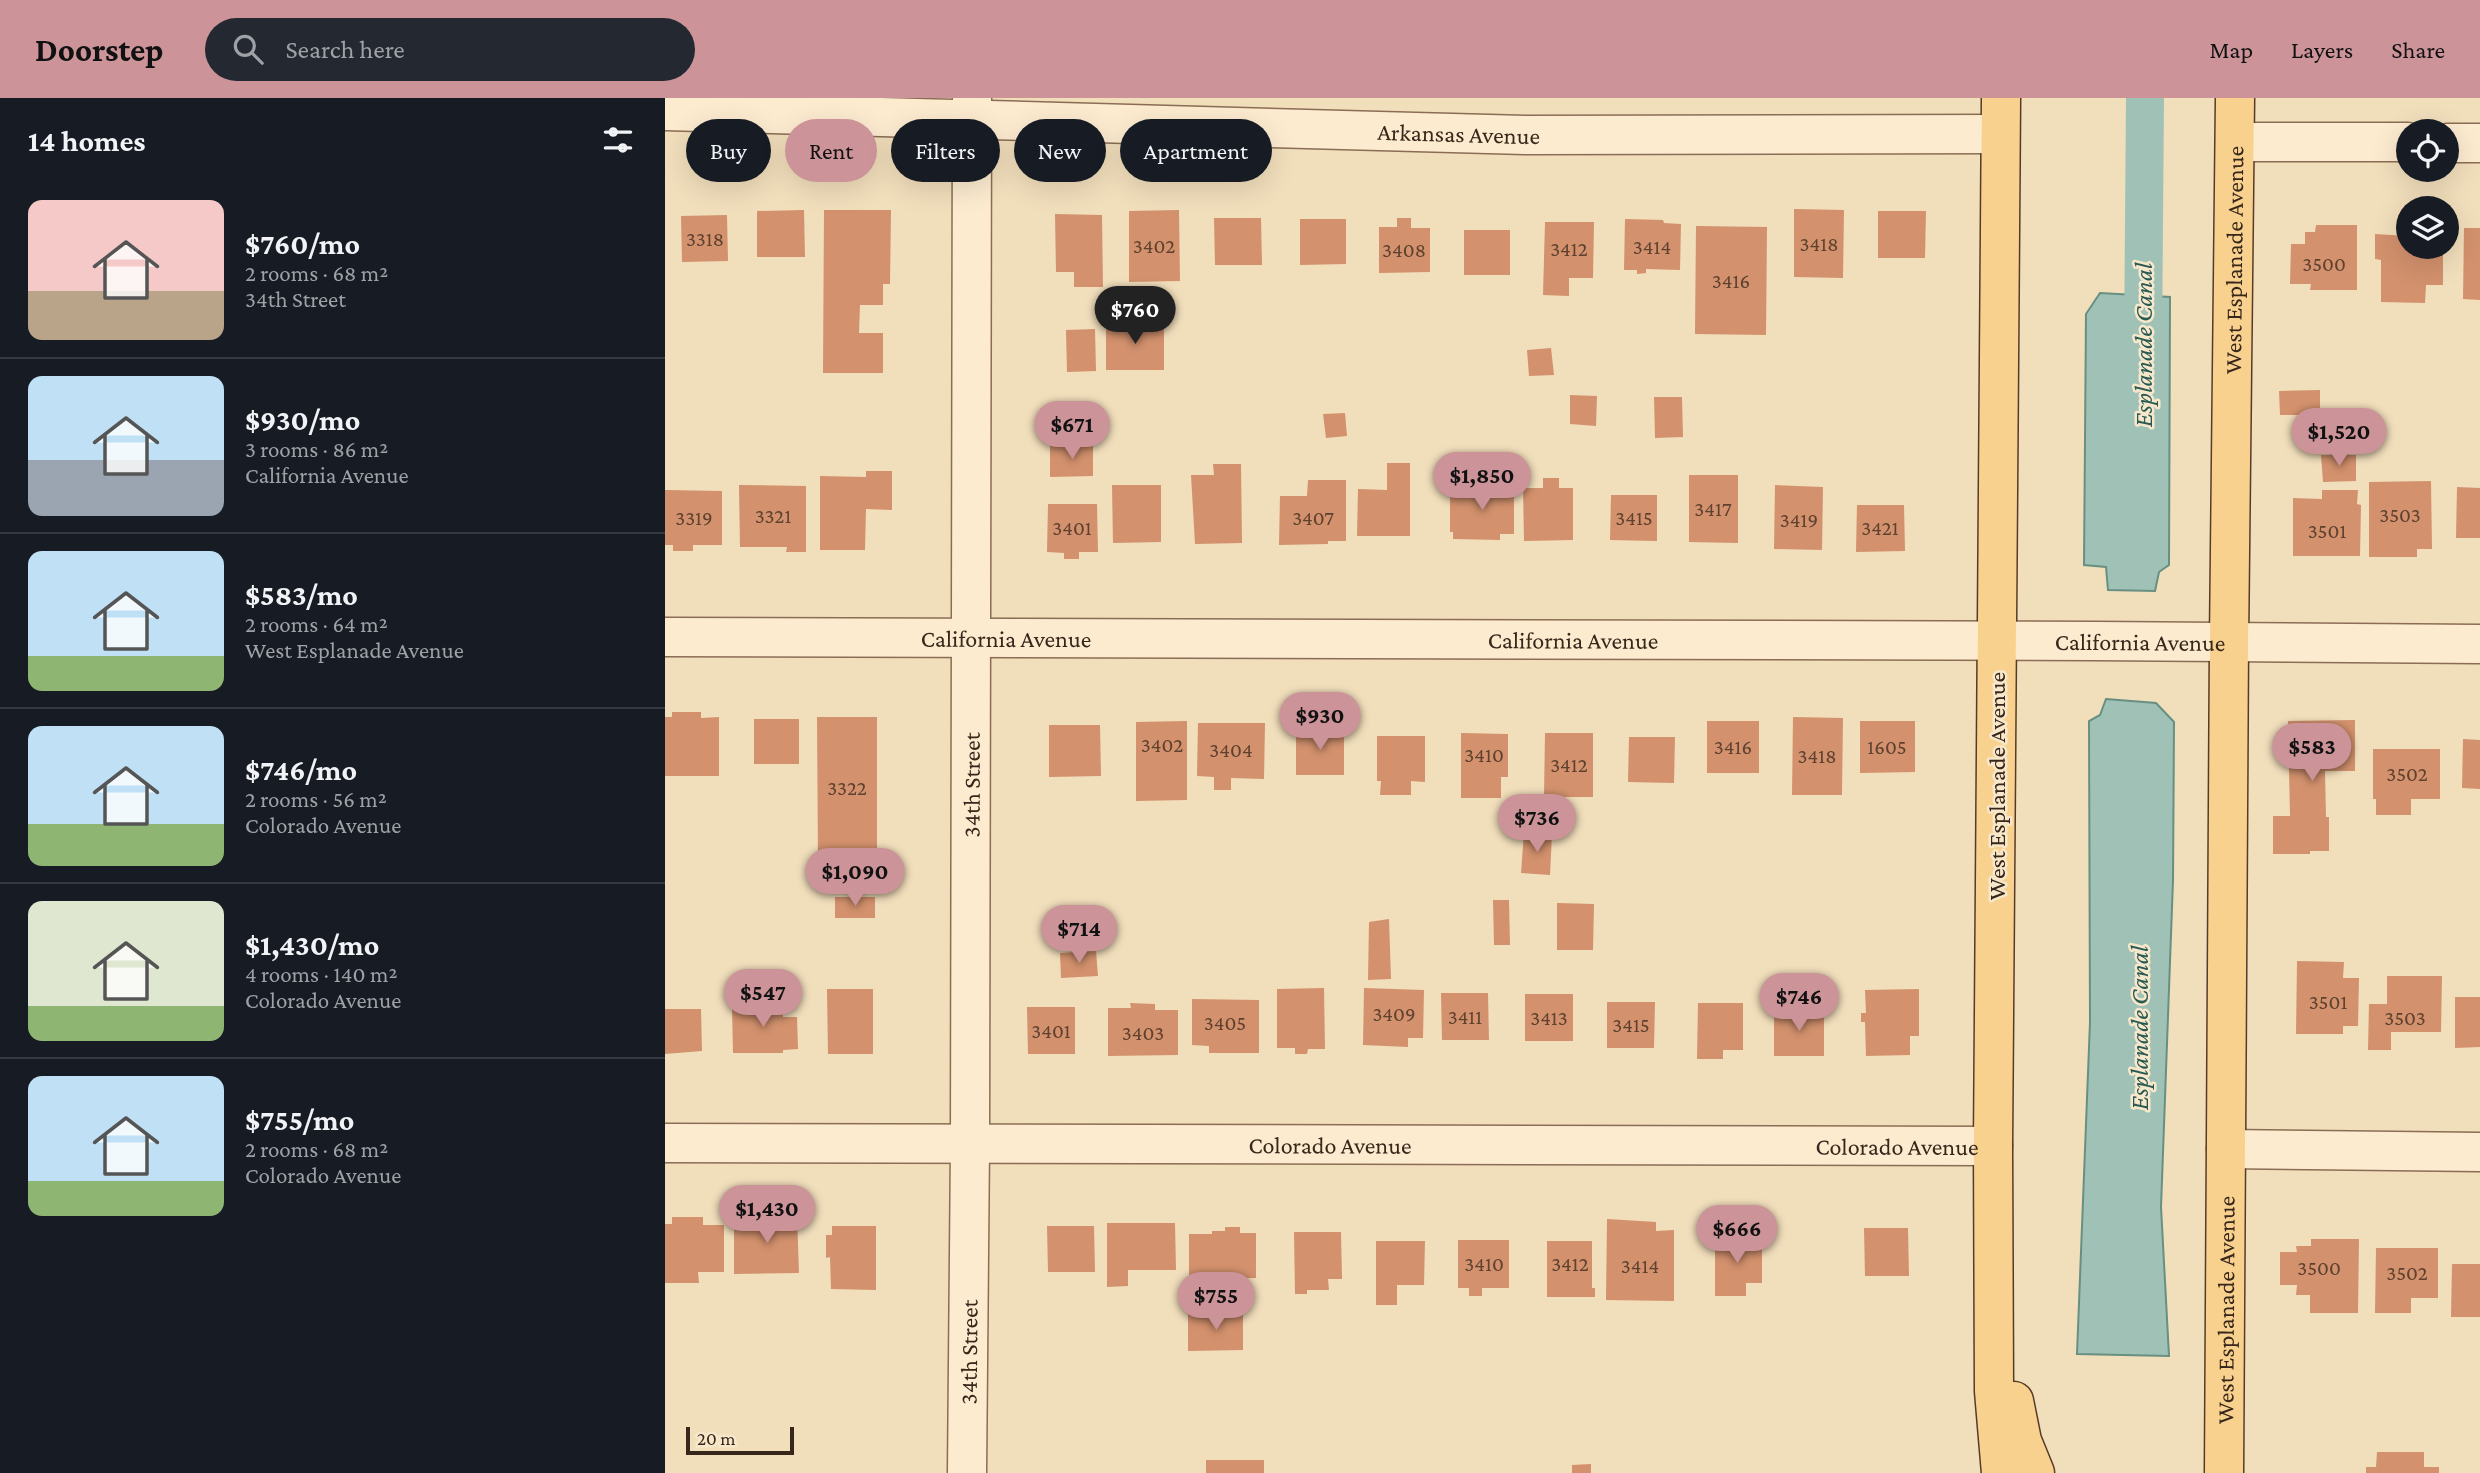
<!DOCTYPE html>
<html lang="en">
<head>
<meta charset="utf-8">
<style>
	body { margin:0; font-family:"Crimson Pro",serif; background:#242831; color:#f1f3f6; height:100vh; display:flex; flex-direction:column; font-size:26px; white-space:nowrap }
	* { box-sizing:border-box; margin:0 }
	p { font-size:23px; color:#9ea1a6 }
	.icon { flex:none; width:38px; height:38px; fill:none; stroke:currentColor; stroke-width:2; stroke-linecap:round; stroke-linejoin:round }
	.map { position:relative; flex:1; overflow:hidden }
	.details { display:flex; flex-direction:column; background:#171b24; width:665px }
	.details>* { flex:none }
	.hud { position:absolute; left:21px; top:21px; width:665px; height:63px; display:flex; gap:14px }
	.controls { position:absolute; left:1731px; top:21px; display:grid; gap:14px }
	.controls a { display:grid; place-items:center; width:63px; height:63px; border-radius:50%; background:#171b24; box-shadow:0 7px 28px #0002; font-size:35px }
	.scale { position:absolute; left:21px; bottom:18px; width:108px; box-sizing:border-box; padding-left:7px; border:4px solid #37261a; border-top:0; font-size:19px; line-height:24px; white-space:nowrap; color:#37261a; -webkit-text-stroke:5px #f8e8cb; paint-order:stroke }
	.price { position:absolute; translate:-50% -60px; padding:0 16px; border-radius:24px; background:#cc9399; color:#111; font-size:23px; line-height:46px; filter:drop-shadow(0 2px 4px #0008) }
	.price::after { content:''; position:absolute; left:50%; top:42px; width:21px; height:16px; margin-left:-10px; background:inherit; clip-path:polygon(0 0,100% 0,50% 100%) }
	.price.current { background:#222; color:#fff }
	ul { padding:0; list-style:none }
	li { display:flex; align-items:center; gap:21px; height:175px; padding:0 28px }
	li+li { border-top:2px solid #363941 }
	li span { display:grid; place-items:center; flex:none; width:196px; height:140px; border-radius:14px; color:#555 }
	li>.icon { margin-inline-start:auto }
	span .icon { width:84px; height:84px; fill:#fffc; stroke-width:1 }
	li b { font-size:30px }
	h2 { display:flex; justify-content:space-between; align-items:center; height:84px; padding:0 28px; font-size:30px }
	.chip { padding:0 24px; border-radius:32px; background:#171b24; box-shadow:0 7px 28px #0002; font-size:24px; line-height:63px }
	.chip.current { background:#cc9399; color:#111 }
	header { display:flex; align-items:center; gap:42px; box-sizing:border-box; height:98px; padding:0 35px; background:#cc9399; color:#111 }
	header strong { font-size:33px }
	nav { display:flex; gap:38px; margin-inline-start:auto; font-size:24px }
	.search { width:490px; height:63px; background:#242831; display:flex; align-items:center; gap:18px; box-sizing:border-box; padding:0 24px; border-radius:38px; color:#9ea1a6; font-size:26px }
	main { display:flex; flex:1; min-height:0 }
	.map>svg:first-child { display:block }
	.water { fill:#a0c2b6; stroke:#679083; stroke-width:2 }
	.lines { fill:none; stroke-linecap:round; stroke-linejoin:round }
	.canal { stroke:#a0c2b6; stroke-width:38 }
	.building { fill:#d3916d }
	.minor-casing { stroke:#8a6d54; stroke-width:41 }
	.major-casing { stroke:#573b29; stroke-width:41 }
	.minor { stroke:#fcebcf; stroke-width:38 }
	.major { stroke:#f9d18e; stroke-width:38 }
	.labels { text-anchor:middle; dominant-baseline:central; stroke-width:5; stroke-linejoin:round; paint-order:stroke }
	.number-label { font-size:21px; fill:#5e412f }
	.street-label { font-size:24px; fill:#37261a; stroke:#f8e8cb }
	.water-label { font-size:26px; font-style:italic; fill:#285953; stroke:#f8e8cb }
</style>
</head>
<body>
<header>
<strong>Doorstep</strong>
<div class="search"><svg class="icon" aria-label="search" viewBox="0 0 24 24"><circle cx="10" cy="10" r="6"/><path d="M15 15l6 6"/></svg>Search here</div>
<nav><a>Map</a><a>Layers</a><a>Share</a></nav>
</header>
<main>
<section class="details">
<h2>14 homes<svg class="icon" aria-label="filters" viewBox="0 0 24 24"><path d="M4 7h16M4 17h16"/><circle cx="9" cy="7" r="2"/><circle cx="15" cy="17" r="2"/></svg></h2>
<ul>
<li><span style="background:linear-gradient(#f6c9c9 65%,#b9a48a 0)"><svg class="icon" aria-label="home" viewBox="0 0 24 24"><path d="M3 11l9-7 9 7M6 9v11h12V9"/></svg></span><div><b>$760/mo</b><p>2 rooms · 68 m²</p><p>34th Street</p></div></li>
<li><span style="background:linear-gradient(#bfe0f5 60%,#9aa5b1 0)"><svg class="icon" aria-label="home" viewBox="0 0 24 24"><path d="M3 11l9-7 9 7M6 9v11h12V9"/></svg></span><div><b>$930/mo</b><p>3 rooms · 86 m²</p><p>California Avenue</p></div></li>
<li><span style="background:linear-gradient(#bfe0f5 75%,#8fb573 0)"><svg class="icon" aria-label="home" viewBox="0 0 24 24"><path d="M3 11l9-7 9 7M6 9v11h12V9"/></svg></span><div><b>$583/mo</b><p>2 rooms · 64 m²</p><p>West Esplanade Avenue</p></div></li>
<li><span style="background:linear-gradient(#bfe0f5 70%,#8fb573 0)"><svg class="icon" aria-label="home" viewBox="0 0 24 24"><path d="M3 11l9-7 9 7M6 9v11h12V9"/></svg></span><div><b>$746/mo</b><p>2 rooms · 56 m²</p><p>Colorado Avenue</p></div></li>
<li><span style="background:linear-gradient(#dfe7d0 75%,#8fb573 0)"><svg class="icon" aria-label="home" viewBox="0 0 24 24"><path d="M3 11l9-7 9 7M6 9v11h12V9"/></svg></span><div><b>$1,430/mo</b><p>4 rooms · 140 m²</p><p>Colorado Avenue</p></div></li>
<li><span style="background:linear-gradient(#bfe0f5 75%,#8fb573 0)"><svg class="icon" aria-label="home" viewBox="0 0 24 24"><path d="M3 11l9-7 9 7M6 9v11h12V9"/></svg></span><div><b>$755/mo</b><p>2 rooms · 68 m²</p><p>Colorado Avenue</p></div></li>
</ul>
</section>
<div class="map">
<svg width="1815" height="1375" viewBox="0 0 1815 1375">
	<rect width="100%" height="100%" fill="#f1debb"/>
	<g class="water">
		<path d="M1435,195l70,4 -1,268 -10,7 -4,19 -47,-1 -2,-23 -22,-2 2,-251z"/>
		<path d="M1441,601l50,4 18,19 -1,158 -12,327 8,149 -92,-2 13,-332 -1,-301 11,-6z"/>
	</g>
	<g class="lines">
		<path class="canal" d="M1478,250l2,-250"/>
	</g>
	<g class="building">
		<path d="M1129,111l50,1 -1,68 -49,-1z"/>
		<path d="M139,112l1,47h-48v-46z"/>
		<path d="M159,112h67l-1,74h-7v21h-23l-1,28h24v40h-60z"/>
		<path d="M514,112l1,71 -51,1v-71z"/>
		<path d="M1213,113h48l-1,47h-47z"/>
		<path d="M390,116l47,1 1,72h-29v-15h-18z"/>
		<path d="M62,117l1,46 -46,1 -1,-46z"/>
		<path d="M549,120h47l1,47h-47z"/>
		<path d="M732,120h14v10h19v44l-51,1v-46h18z"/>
		<path d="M635,121h46v45l-46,1z"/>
		<path d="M960,121l38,1 1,3 17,1 -1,46 -34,-1v4l-9,1v-4h-13z"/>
		<path d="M880,124h49l-1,56h-24v18l-26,-1z"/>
		<path d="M1651,127h41v65h-47l1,-6h-21l1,-40h14v-12h10z"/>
		<path d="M1031,128l71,1 -1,108 -71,-1z"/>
		<path d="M1799,130h16v72l-17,-1z"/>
		<rect x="799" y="132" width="46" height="45"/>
		<path d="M1710,136l33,2v11h35v38h-17l-1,18 -44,-1v-42l-6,-1z"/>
		<rect x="441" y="225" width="58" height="47"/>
		<path d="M430,231l1,42 -29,1 -1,-42z"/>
		<path d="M886,250l3,27 -25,1 -2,-26z"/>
		<path d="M1655,292v25h-40l-1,-24z"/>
		<path d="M905,297l27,1 -1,30 -26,-2z"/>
		<path d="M989,299h28l1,40 -28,1z"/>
		<path d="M680,315l2,23 -21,2 -3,-24z"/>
		<path d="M428,347v31l-43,1v-31z"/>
		<path d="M1656,357h35v26l-33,1z"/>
		<path d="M722,365h23v73h-53l1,-47 29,1z"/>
		<path d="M548,366h28l1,79 -47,1 -4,-69h23z"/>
		<path d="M201,373h26v39l-26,-1 -1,41h-45v-74l46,1z"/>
		<path d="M1024,377h49v68l-49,-1z"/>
		<path d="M878,380h16v10h14v52l-49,1 -1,-53h20z"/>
		<path d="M643,382h38v61h-18v3l-49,1 1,-49h27z"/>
		<path d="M1766,383l1,68h-15v8h-48v-75z"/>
		<path d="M74,387l67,1v66h-20l1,-5h-47z"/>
		<path d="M447,387h49v57l-48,1z"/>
		<path d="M785,387l64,1v48h-14v6l-47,-1v-7h-3z"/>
		<path d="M1110,387l48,2 -1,63 -48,-1z"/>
		<path d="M1792,389l23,1v50h-24z"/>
		<path d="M0,392l57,1v54h-29v6h-20v-6h-8z"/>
		<path d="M1657,392h36l-1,14 4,1 -1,51h-67v-58l29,1z"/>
		<path d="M946,397h46v46l-47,-1z"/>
		<path d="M383,406h49l1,48h-19v7h-15v-6l-17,-1z"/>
		<path d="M1192,407h47l1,46 -49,1z"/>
		<path d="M7,614h29v6l18,-1v59h-54v-59h7z"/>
		<path d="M152,619h60v142l-59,1z"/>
		<path d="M1128,619l50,1 -1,77h-50z"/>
		<rect x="89" y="621" width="45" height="45"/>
		<path d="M1690,622v51h-30l1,46h3v34h-19v3h-37v-38h17l-2,-95z"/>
		<path d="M522,623v79l-51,1v-79z"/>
		<rect x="1042" y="623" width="52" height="52"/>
		<path d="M1195,623h55v51l-55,1z"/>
		<path d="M533,625h67l-1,56 -33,-1v12h-17v-13l-17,-1z"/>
		<path d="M384,627h51l1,51 -52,1z"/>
		<path d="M679,630v47h-48v-46z"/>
		<path d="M796,635l47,1v43h-7v21h-40z"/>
		<path d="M880,635h48v64h-49z"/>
		<path d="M712,638h48v46l-14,-1v14h-31l1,-14h-4z"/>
		<path d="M964,639h46l-1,46 -46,-1z"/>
		<path d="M1798,641l17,1v49l-18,-1z"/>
		<path d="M1708,651h67v50h-29v16h-35v-16h-3z"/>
		<path d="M859,734l28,2 -2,41 -29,-2z"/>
		<rect x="170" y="799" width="40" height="21"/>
		<path d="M828,802h16l1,45h-16z"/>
		<path d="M892,805l37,1 -1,46h-36z"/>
		<path d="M724,821l2,60 -23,1 1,-58z"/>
		<path d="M431,853l2,25 -37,2 -1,-25z"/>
		<path d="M1632,863l47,1 -1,16h16l-1,48h-15v8h-47z"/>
		<path d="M1722,878h55l-1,56h-50v18h-23l1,-46h18z"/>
		<path d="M659,890l1,61h-17l-1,5h-12v-6h-18v-59z"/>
		<path d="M699,890l60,2 -1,48h-15v9l-45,-2z"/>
		<path d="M162,891h46v65h-45z"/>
		<path d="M1254,891v47h-9v19l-44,1 -1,-34h-4v-9h5l-1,-23z"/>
		<path d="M776,895h47l1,47h-47z"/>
		<rect x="860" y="896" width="48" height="47"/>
		<path d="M93,899h13v11l12,-1v10h14l1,32 -15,1v3h-50l-1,-46 26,-1z"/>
		<path d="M1790,899h25v50l-25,1z"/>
		<path d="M527,901l67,1v53h-50v-7l-17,-1z"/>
		<path d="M942,904h48l-1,46h-47z"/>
		<path d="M465,905l25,1v6h23v45l-70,1v-48h23z"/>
		<path d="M1033,905h45v47h-20v9h-26z"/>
		<path d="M362,909h48v47h-47z"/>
		<path d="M0,911h36l1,42 -37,3z"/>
		<rect x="1109" y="912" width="50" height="46"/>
		<path d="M90,1117h42l2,58 -65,1v-54h21z"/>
		<path d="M7,1119h31v8h21v47h-26l1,11h-34v-59h7z"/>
		<path d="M942,1121l49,3v9l18,-1v71l-68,-1z"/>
		<path d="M442,1125h68l1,47h-48v16l-21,1z"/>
		<path d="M167,1128h44v64l-45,-1 -1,-32 -4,1v-23h6z"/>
		<path d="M382,1128h47l1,46h-47z"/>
		<path d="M560,1129h15v6h16v45l-67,1v-45h23v-3h13z"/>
		<path d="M1199,1130h44l1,48h-44z"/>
		<path d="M629,1134h47l1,47h-14l1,11h-22v4h-12z"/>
		<path d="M1050,1140h47v45h-16v13h-31z"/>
		<path d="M1646,1141h48l-1,74h-48v-18h-14l1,-10h-17v-33h17l-1,-6h15z"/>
		<path d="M793,1142h51v48h-27v8h-13v-8h-11z"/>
		<path d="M711,1143h49l-1,44h-27v20h-21z"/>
		<path d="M882,1143h45v47h3v9h-48z"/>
		<path d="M1711,1150h62v50h-27v15h-36z"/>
		<path d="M1787,1166h28v53h-29z"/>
		<path d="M578,1214v38l-55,1v-38z"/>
		<path d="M1712,1354h47v15h15v6h-73v-6h10z"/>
		<rect x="541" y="1362" width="58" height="13"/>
		<path d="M926,1366v9h-19v-8z"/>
	</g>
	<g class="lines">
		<defs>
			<g id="minor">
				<path id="s1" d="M0,13l860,24 475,-1"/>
				<path d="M1571,44h172"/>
				<path d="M1782,45h33"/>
				<path id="s2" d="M0,539l1430,4 385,3"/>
				<path id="s3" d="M0,1045l1328,3"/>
				<path d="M1561,1051l254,3"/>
				<path id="s4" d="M302,1375l3,-328 2,-1047"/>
			</g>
			<g id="major">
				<path d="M1336,0l-8,1048 1,245 7,82"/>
				<path d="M1349,1303l8,40 13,32"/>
				<path id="s5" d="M1559,1375l5,-831 6,-544"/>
			</g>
		</defs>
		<use href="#minor" class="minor-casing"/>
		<use href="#major" class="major-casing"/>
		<use href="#minor" class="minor"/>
		<use href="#major" class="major"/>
	</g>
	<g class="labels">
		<g class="number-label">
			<text x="40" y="141">3318</text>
			<text x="1154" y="146">3418</text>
			<text x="489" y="148">3402</text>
			<text x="987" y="149">3414</text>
			<text x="904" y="151">3412</text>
			<text x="739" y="152">3408</text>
			<text x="1659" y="166">3500</text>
			<text x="1066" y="183">3416</text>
			<text x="1048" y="411">3417</text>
			<text x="1735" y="417">3503</text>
			<text x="108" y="418">3321</text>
			<text x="29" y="420">3319</text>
			<text x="648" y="420">3407</text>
			<text x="969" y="420">3415</text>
			<text x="1134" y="422">3419</text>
			<text x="407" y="430">3401</text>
			<text x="1215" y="430">3421</text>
			<text x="1662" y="433">3501</text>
			<text x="497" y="647">3402</text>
			<text x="1068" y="649">3416</text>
			<text x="1222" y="649">1605</text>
			<text x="566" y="652">3404</text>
			<text x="819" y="657">3410</text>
			<text x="1152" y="658">3418</text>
			<text x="904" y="667">3412</text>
			<text x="1742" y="676">3502</text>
			<text x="182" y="690">3322</text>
			<text x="1663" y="904">3501</text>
			<text x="729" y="916">3409</text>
			<text x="800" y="919">3411</text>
			<text x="884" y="920">3413</text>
			<text x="1740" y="920">3503</text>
			<text x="560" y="925">3405</text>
			<text x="966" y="927">3415</text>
			<text x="386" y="933">3401</text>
			<text x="478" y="935">3403</text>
			<text x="819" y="1166">3410</text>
			<text x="905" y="1166">3412</text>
			<text x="975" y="1168">3414</text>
			<text x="1654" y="1170">3500</text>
			<text x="1742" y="1175">3502</text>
		</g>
		<g class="street-label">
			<text stroke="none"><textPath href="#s1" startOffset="794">Arkansas Avenue</textPath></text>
			<text stroke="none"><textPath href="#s5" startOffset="1213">West Esplanade Avenue</textPath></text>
			<text stroke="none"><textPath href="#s2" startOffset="341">California Avenue</textPath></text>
			<text stroke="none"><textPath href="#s2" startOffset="908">California Avenue</textPath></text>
			<text stroke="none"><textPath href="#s2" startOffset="1475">California Avenue</textPath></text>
			<text stroke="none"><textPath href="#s4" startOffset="688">34th Street</textPath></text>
			<text transform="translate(1331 688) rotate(-90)">West Esplanade Avenue</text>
			<text stroke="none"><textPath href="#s3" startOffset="665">Colorado Avenue</textPath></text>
			<text stroke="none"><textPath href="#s3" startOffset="1232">Colorado Avenue</textPath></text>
			<text stroke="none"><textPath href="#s5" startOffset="163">West Esplanade Avenue</textPath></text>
			<text stroke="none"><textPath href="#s4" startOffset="121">34th Street</textPath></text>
		</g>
		<g class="water-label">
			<text transform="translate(1478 247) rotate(-90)">Esplanade Canal</text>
			<text transform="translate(1474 930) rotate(-90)">Esplanade Canal</text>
		</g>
	</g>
</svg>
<div class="controls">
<a><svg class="icon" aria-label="locate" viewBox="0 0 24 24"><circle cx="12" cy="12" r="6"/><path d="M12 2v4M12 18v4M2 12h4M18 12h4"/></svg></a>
<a><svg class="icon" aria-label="layers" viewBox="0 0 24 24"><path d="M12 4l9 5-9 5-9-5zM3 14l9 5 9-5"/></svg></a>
</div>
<div class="scale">20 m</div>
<b class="price current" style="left:470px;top:248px">$760</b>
<b class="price" style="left:407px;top:363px">$671</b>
<b class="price" style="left:1674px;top:370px">$1,520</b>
<b class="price" style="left:817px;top:414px">$1,850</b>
<b class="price" style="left:655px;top:654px">$930</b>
<b class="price" style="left:1647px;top:685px">$583</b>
<b class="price" style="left:872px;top:756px">$736</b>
<b class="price" style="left:190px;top:810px">$1,090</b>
<b class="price" style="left:414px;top:867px">$714</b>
<b class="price" style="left:98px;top:931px">$547</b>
<b class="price" style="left:1134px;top:935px">$746</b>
<b class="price" style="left:102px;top:1147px">$1,430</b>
<b class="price" style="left:1072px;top:1167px">$666</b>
<b class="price" style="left:551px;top:1234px">$755</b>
<div class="hud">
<a class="chip">Buy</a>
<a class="chip current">Rent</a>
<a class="chip">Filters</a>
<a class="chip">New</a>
<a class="chip">Apartment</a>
</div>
</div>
</main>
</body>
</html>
